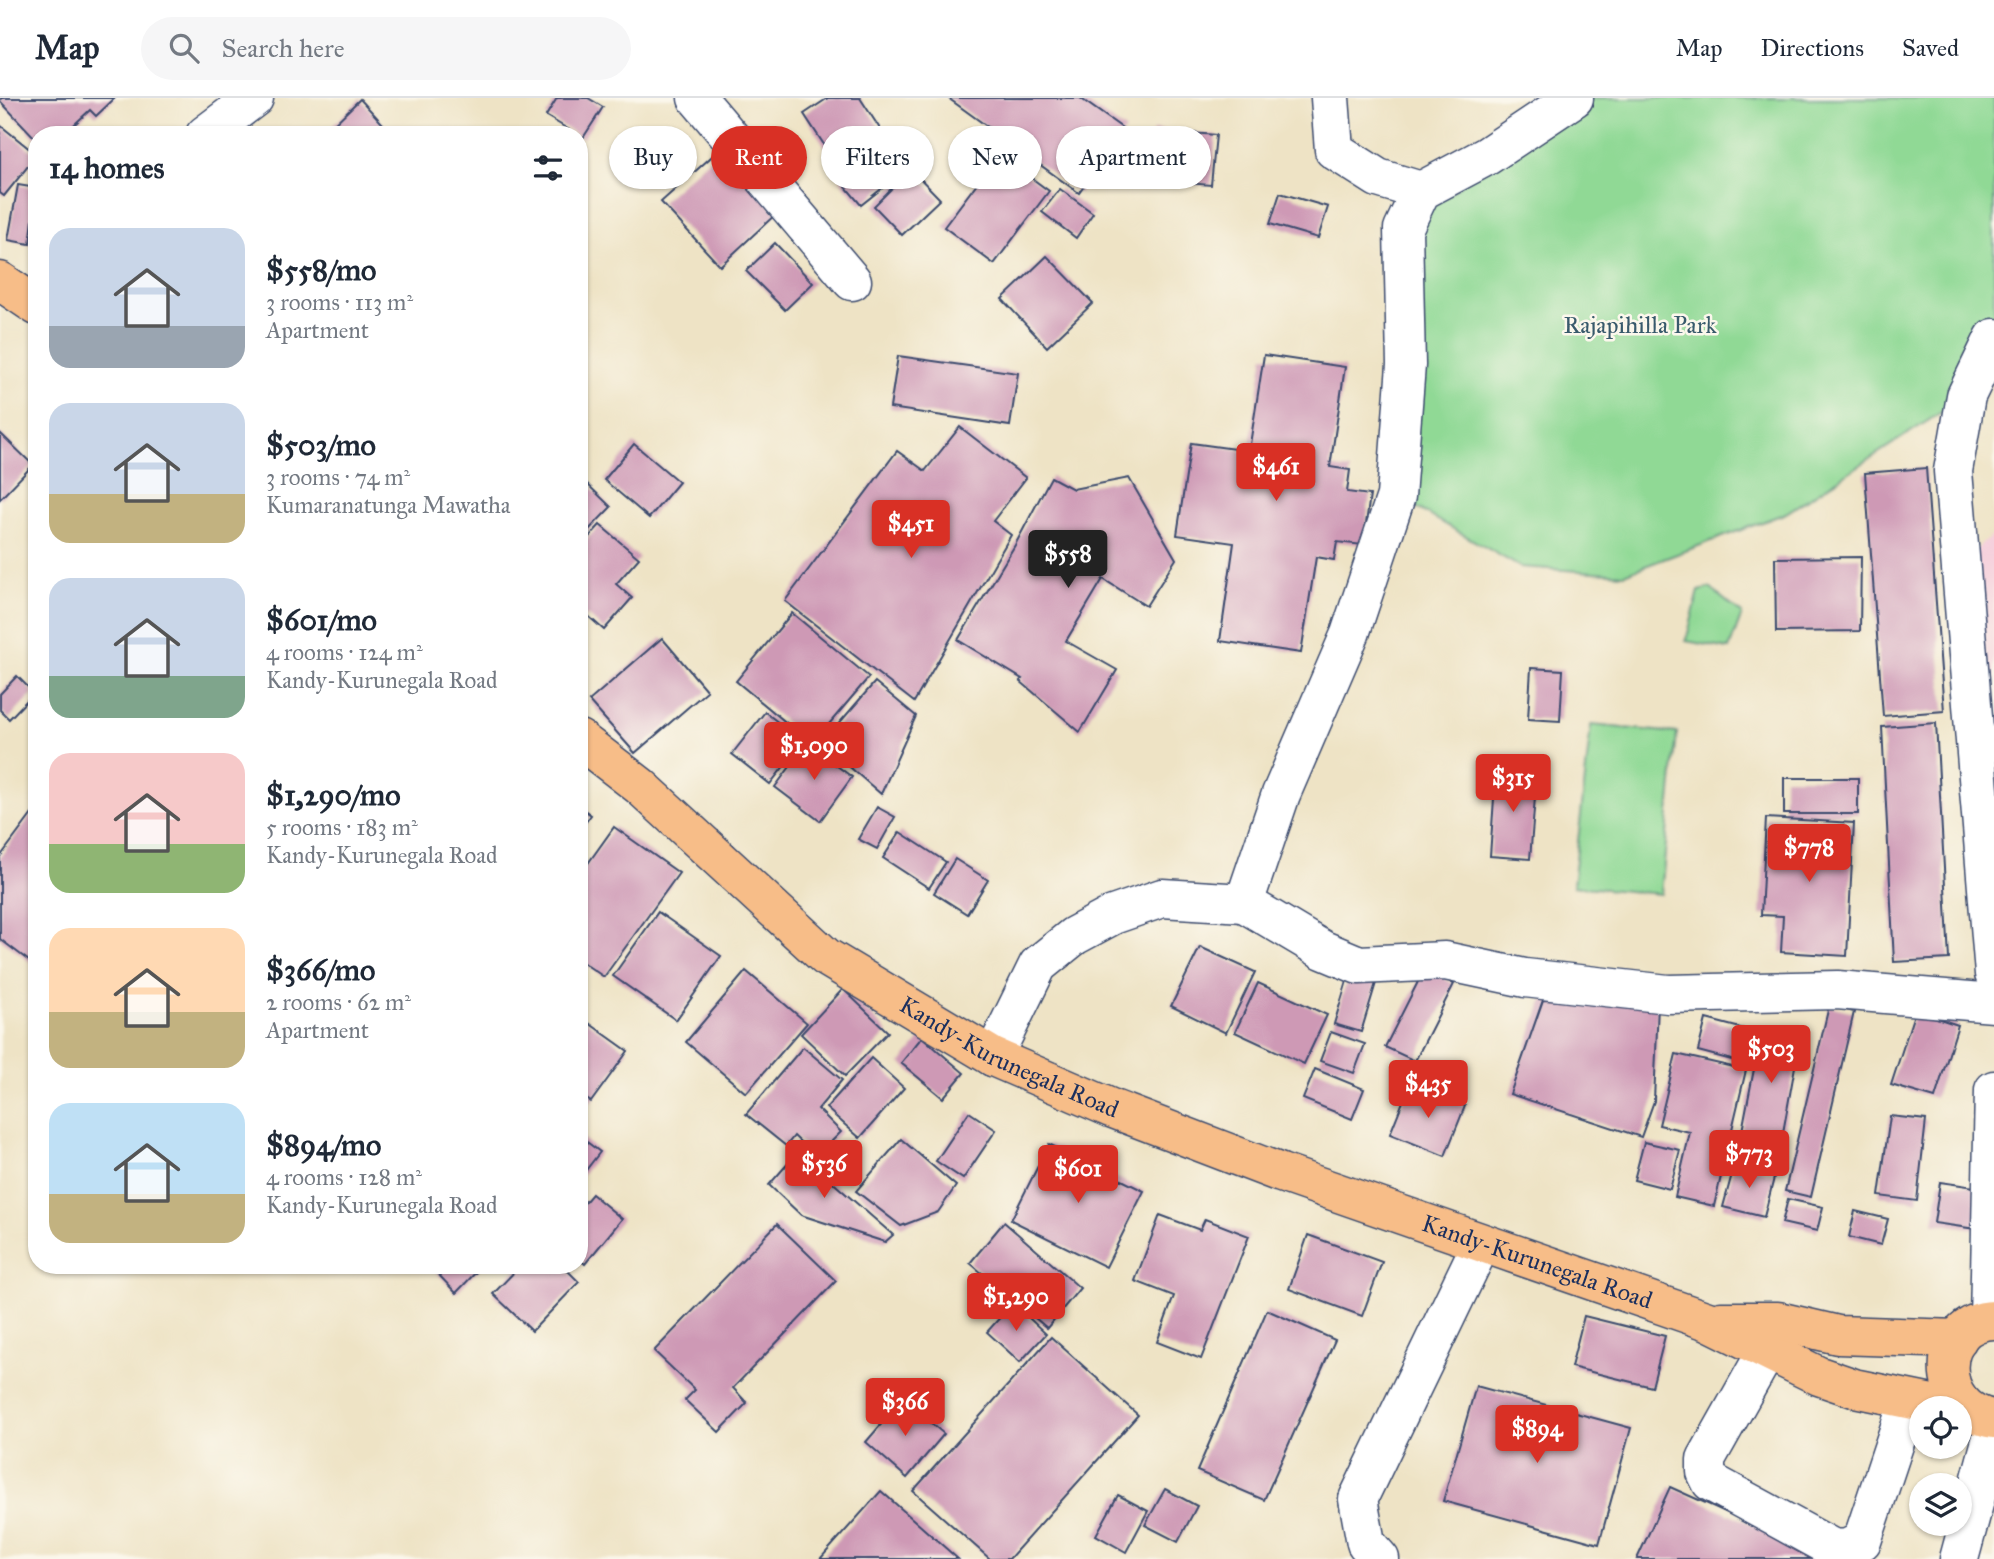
<!DOCTYPE html>
<html lang="en">
<head>
<meta charset="utf-8">
<style>
	body { margin:0; font-family:"IM FELL Great Primer",serif; background:#f6f6f7; color:#1f2937; height:100vh; display:flex; flex-direction:column; font-size:26px; white-space:nowrap }
	* { box-sizing:border-box; margin:0 }
	p { font-size:23px; color:#747a83 }
	.icon { flex:none; width:38px; height:38px; fill:none; stroke:currentColor; stroke-width:2; stroke-linecap:round; stroke-linejoin:round }
	.map { position:relative; flex:1; overflow:hidden }
	.side { position:absolute; left:28px; top:28px; width:560px; height:1148px; display:flex; flex-direction:column; background:#fff; border-radius:28px; box-shadow:0 2px 5px #0004 }
	.side>* { flex:none }
	.guide { position:absolute; left:609px; top:28px; width:665px; height:63px; display:flex; gap:14px }
	.tools { position:absolute; left:1909px; top:1298px; display:grid; gap:14px }
	.tools a { display:grid; place-items:center; width:63px; height:63px; border-radius:50%; background:#fff; box-shadow:0 2px 5px #0004; font-size:35px }
	.price { position:absolute; translate:-50% -60px; padding:0 16px; border-radius:7px; background:#d93025; color:#fff; font-size:23px; line-height:46px; filter:drop-shadow(0 2px 4px #0008) }
	.price::after { content:''; position:absolute; left:50%; top:42px; width:21px; height:16px; margin-left:-10px; background:inherit; clip-path:polygon(0 0,100% 0,50% 100%) }
	.price.selected { background:#222; color:#fff }
	ul { padding:0; list-style:none }
	li { display:flex; align-items:center; gap:21px; height:175px; padding:0 21px }
	li span { display:grid; place-items:center; flex:none; width:196px; height:140px; border-radius:21px; color:#555 }
	li>.icon { margin-inline-start:auto }
	span .icon { width:84px; height:84px; fill:#fffc; stroke-width:1 }
	li b { font-size:30px }
	h2 { display:flex; justify-content:space-between; align-items:center; height:84px; padding:0 21px; font-size:30px }
	.chip { padding:0 24px; border-radius:32px; background:#fff; box-shadow:0 2px 5px #0004; font-size:24px; line-height:63px }
	.chip.selected { background:#d93025; color:#fff }
	header { display:flex; align-items:center; gap:42px; box-sizing:border-box; height:98px; padding:0 35px; background:#fff; border-bottom:2px solid #e0e1e3 }
	header strong { font-size:33px }
	nav { display:flex; gap:38px; margin-inline-start:auto; font-size:24px }
	.search { width:490px; height:63px; background:#f6f6f7; display:flex; align-items:center; gap:18px; box-sizing:border-box; padding:0 24px; border-radius:38px; color:#747a83; font-size:26px }
	.map>svg:first-child { display:block }
	.built { fill:#f5cfdc }
	.green { fill:#90d995; stroke:#56847a; stroke-width:2 }
	.building { fill:#ce99b5 }
	.lines { fill:none; stroke-linecap:round; stroke-linejoin:round }
	.minor-casing { stroke:#3b4a6d; stroke-width:41 }
	.highway-casing { stroke:#3b4a6d; stroke-width:41 }
	.minor { stroke:#fff; stroke-width:38 }
	.highway { stroke:#f7bd88; stroke-width:38 }
	.labels { text-anchor:middle; dominant-baseline:central; stroke-width:5; stroke-linejoin:round; paint-order:stroke }
	.park-label { font-size:24px; fill:#385a6c; stroke:#fbf7ec }
	.street-label { font-size:24px; fill:#1b2f5e; stroke:#fbf7ec }
</style>
</head>
<body>
<header>
<strong>Map</strong>
<div class="search"><svg class="icon" aria-label="search" viewBox="0 0 24 24"><circle cx="10" cy="10" r="6"/><path d="M15 15l6 6"/></svg>Search here</div>
<nav><a>Map</a><a>Directions</a><a>Saved</a></nav>
</header>
<div class="map">
<svg width="1994" height="1461" viewBox="0 0 1994 1461">
	<rect width="100%" height="100%" fill="#fbf7ec"/>
	<filter id="ink" filterUnits="userSpaceOnUse"><feTurbulence type="fractalNoise" baseFrequency=".0143" numOctaves="2"/><feDisplacementMap in="SourceGraphic" scale="14" xChannelSelector="R" yChannelSelector="G"/><feConvolveMatrix kernelMatrix="1 2 1 2 8 2 1 2 1" color-interpolation-filters="sRGB"/></filter>
	<filter id="wash" filterUnits="userSpaceOnUse"><feTurbulence type="fractalNoise" baseFrequency=".00686" numOctaves="4" result="noise"/><feDisplacementMap in="SourceGraphic" scale="28" xChannelSelector="R" yChannelSelector="G"/><feGaussianBlur stdDeviation="1.57" result="paint"/><feColorMatrix in="noise" values="0 0 0 0 0 0 0 0 0 0 0 0 0 0 0 0 0 1.4 0 .05"/><feComposite in="paint" operator="in"/></filter>
	<g filter="url(#wash)">
		<rect width="100%" height="100%" fill="#eee3c5"/>
		<path class="built" d="M1994,436v440l-32,-413z"/>
		<g class="green">
			<path d="M1574,0h420v240l-28,58 -180,117 -162,61 -104,-7 -124,-71 7,-267z"/>
			<path d="M1710,490l32,26 -13,35 -43,-8 13,-50z"/>
			<path d="M1591,627l86,8 -16,161 -88,-8z"/>
		</g>
		<g id="blocks">
			<g class="building">
				<path d="M115,0l-19,18 -6,-6 -27,25h-26v5l-37,-39 1,-3z"/>
				<path d="M557,0h31l15,9 -20,31 -37,-22z"/>
				<path d="M828,0h32l24,37 -46,31 -34,-52z"/>
				<path d="M948,0h132l45,32 -46,63z"/>
				<path d="M360,1l33,36h-70z"/>
				<path d="M0,27l37,30 -33,41 -4,-3z"/>
				<path d="M1153,32l63,5 -5,50 -62,-5z"/>
				<path d="M880,51l20,25 -39,31 -21,-25z"/>
				<path d="M719,52l58,63 -57,53 -59,-64z"/>
				<path d="M999,56l50,37 -55,73 -50,-37z"/>
				<path d="M911,71l29,30 -38,36 -28,-29z"/>
				<path d="M18,87l19,3 -7,56 -22,-4z"/>
				<path d="M1060,91l33,24 -17,25 -34,-26z"/>
				<path d="M1280,95l48,14 -10,31 -48,-14z"/>
				<path d="M775,145l38,40 -28,27 -39,-39z"/>
				<path d="M1047,158l46,47 -46,44 -45,-48z"/>
				<path d="M1264,257l81,12 -15,100 20,3 -3,22 23,3 -7,50 -26,-3 -3,18 -18,-3 -15,96 -81,-12 14,-98 -57,-8 14,-92 58,8z"/>
				<path d="M898,258l120,17 -8,53 -120,-18z"/>
				<path d="M960,329l66,51 -33,43 18,14 -97,167 -129,-101 112,-150 28,20z"/>
				<path d="M0,335l33,32 -33,34z"/>
				<path d="M634,346l45,38 -30,36 -45,-38z"/>
				<path d="M1926,370l18,243 -61,5 -18,-243z"/>
				<path d="M1051,379l22,12 56,-11 47,81 -30,47 -43,-27 -37,62 51,29 -37,62 -60,-51 2,-2 -64,-39 57,-95z"/>
				<path d="M581,380l30,29 -32,33v-59z"/>
				<path d="M600,427l39,33 -23,26 16,14 -28,32 -17,-15 -8,9v-76z"/>
				<path d="M1861,459l-1,74 -84,1 -1,-74z"/>
				<path d="M792,515l77,64 -57,67 -76,-63z"/>
				<path d="M662,540l45,53 -72,62 -46,-52z"/>
				<path d="M1531,570l32,2 -3,51 -32,-2z"/>
				<path d="M17,578l17,17 -25,26 -9,-9v-16z"/>
				<path d="M875,584l41,34 -35,78 -59,-51z"/>
				<path d="M765,614l38,30 -33,42 -38,-30z"/>
				<path d="M1936,625l13,236 -55,3 -12,-235z"/>
				<path d="M807,646l45,33 -32,44 -45,-34z"/>
				<path d="M1496,672l41,2 -7,87 -40,-3z"/>
				<rect x="1784" y="680" width="74" height="36"/>
				<path d="M579,708l12,9 -12,16z"/>
				<path d="M877,709l18,10 -18,32 -19,-10z"/>
				<path d="M35,712l2,1v156l-37,-28v-82z"/>
				<path d="M1766,720l88,5 -7,133 -66,-4 2,-36 -22,-1z"/>
				<path d="M614,729l65,46 -75,104 -25,-17v-84z"/>
				<path d="M900,734l46,30 -17,26 -46,-30z"/>
				<path d="M955,761l33,21 -21,34 -33,-21z"/>
				<path d="M658,814l63,44 -45,64 -63,-44z"/>
				<path d="M1200,849l55,25 -29,61 -55,-27z"/>
				<path d="M1425,870l29,16 -39,77 -30,-14z"/>
				<path d="M746,873l61,52 -61,70 -60,-51z"/>
				<path d="M1349,876l27,9 -15,49 -27,-8z"/>
				<path d="M1258,885l69,32 -23,49 -69,-32z"/>
				<path d="M843,891l45,43 -43,44 -44,-42z"/>
				<path d="M1543,902l115,4 -4,97 -13,36 -131,-43z"/>
				<path d="M1829,908l25,6 -43,185 -26,-6z"/>
				<path d="M1915,913l43,14 -23,73 -44,-13z"/>
				<path d="M579,918l49,35 -37,51 -12,-8z"/>
				<path d="M1706,921l46,12 -9,32 -45,-12z"/>
				<path d="M1331,934l34,12 -11,29 -34,-12z"/>
				<path d="M1761,935l39,6 -18,99 -40,-7z"/>
				<path d="M922,939l42,36 -21,25 -42,-35z"/>
				<path d="M803,949l39,33 -24,29 23,23 -25,25 -22,-21 -8,10 -40,-32z"/>
				<path d="M1676,956l70,16 -32,136 -39,-9 15,-65 -31,-7z"/>
				<path d="M871,960l33,30 -44,50 -34,-30z"/>
				<path d="M1315,971l49,20 -12,30 -49,-20z"/>
				<path d="M1410,986l55,22 -20,50 -55,-22z"/>
				<path d="M969,1014l27,18 -33,49 -27,-18z"/>
				<path d="M1890,1018l36,4 -9,81 -38,-5z"/>
				<path d="M579,1038l21,16 -21,27z"/>
				<path d="M901,1041l55,47 -18,26 -37,14 -45,-35z"/>
				<path d="M1644,1044l36,8 -10,39 -36,-9z"/>
				<path d="M1049,1046l95,47 -38,76 -95,-47z"/>
				<path d="M798,1054l95,83 -8,7 -84,-27 -32,-30z"/>
				<path d="M1735,1065l40,11 -11,43 -41,-10z"/>
				<path d="M1940,1084l42,6 -6,41 -42,-6z"/>
				<path d="M592,1096l30,25 -37,45 -6,-5v-50z"/>
				<path d="M1788,1101l35,8 -6,24 -35,-8z"/>
				<path d="M1855,1113l33,8 -7,26 -32,-8z"/>
				<path d="M1160,1117l40,15 5,-11 44,17 -48,123 -44,-17 17,-46 -39,-15z"/>
				<path d="M1004,1124l76,66 -33,40 -77,-65z"/>
				<path d="M777,1126l59,57 -103,107 14,15 -28,29 -34,-32 10,-10 -41,-39z"/>
				<path d="M1308,1137l74,27 -20,54 -73,-27z"/>
				<path d="M440,1167h43l-27,28 -21,-22z"/>
				<path d="M521,1167h41l17,17 -47,49 -39,-37z"/>
				<path d="M1013,1205l33,31 -26,28 -33,-30z"/>
				<path d="M1267,1212l68,30 -71,160 -67,-29z"/>
				<path d="M1584,1218l81,20 -13,51 -81,-20z"/>
				<path d="M1051,1239l87,78 -129,144h-19l-77,-68z"/>
				<path d="M1476,1288l155,42 -32,116 -156,-43z"/>
				<path d="M903,1301l41,35 -37,44 -41,-36z"/>
				<path d="M1670,1389l160,72h-193z"/>
				<path d="M1165,1391l32,17 -19,36 -33,-17z"/>
				<path d="M881,1393l77,68h-138z"/>
				<path d="M1118,1397l30,16 -22,41 -30,-17z"/>
			</g>
		</g>
	</g>
	<g filter="url(#ink)">
		<use href="#blocks" fill-opacity="0" stroke="#3b4a6d" stroke-width="2"/>
		<g class="lines">
			<defs>
				<g id="minor">
					<path d="M697,0l155,183"/>
					<path d="M1330,0l4,52 44,28 43,13"/>
					<path d="M205,37l49,-37"/>
					<path d="M1994,240l-28,58 -13,75 41,503"/>
					<path d="M1244,805l79,47 36,15 86,-4 80,17 143,16 169,-4 157,13"/>
					<path d="M993,959l45,-92 36,-29 39,-21 49,-17 82,5 37,-109 69,-160 46,-138 10,-131 -3,-136 18,-38 66,-35 87,-58"/>
					<path d="M1989,1222l5,-230"/>
					<path d="M1768,1251l-62,110v13l5,10 123,67 14,-1 14,-7 47,-141"/>
					<path d="M1380,1461l-14,-16 -8,-44 123,-255"/>
					<path d="M1959,1461l35,-129"/>
				</g>
				<g id="highway">
					<path d="M0,183l37,25"/>
					<path id="s1" d="M579,641l61,47 186,171 167,100 118,51 170,65 427,148 111,55 35,12 103,21"/>
					<path d="M1994,1222c-59,1 -62,90 0,99"/>
					<path d="M1721,1223h57l60,14 120,4"/>
				</g>
			</defs>
			<use href="#minor" class="minor-casing"/>
			<use href="#highway" class="highway-casing"/>
			<use href="#minor" class="minor"/>
			<use href="#highway" class="highway"/>
		</g>
	</g>
	<g class="labels">
		<g class="park-label">
			<text x="1640" y="227">Rajapihilla Park</text>
		</g>
		<g class="street-label">
			<text stroke="none"><textPath href="#s1" startOffset="539">Kandy-Kurunegala Road</textPath></text>
			<text stroke="none"><textPath href="#s1" startOffset="1106">Kandy-Kurunegala Road</textPath></text>
		</g>
	</g>
</svg>
<div class="tools">
<a><svg class="icon" aria-label="locate" viewBox="0 0 24 24"><circle cx="12" cy="12" r="6"/><path d="M12 2v4M12 18v4M2 12h4M18 12h4"/></svg></a>
<a><svg class="icon" aria-label="layers" viewBox="0 0 24 24"><path d="M12 4l9 5-9 5-9-5zM3 14l9 5 9-5"/></svg></a>
</div>
<b class="price" style="left:1276px;top:405px">$461</b>
<b class="price" style="left:911px;top:462px">$451</b>
<b class="price selected" style="left:1068px;top:492px">$558</b>
<b class="price" style="left:814px;top:684px">$1,090</b>
<b class="price" style="left:1513px;top:716px">$315</b>
<b class="price" style="left:1809px;top:786px">$778</b>
<b class="price" style="left:1771px;top:987px">$503</b>
<b class="price" style="left:1428px;top:1022px">$435</b>
<b class="price" style="left:1749px;top:1092px">$773</b>
<b class="price" style="left:824px;top:1102px">$536</b>
<b class="price" style="left:1078px;top:1107px">$601</b>
<b class="price" style="left:1016px;top:1235px">$1,290</b>
<b class="price" style="left:905px;top:1340px">$366</b>
<b class="price" style="left:1537px;top:1367px">$894</b>
<div class="guide">
<a class="chip">Buy</a>
<a class="chip selected">Rent</a>
<a class="chip">Filters</a>
<a class="chip">New</a>
<a class="chip">Apartment</a>
</div>
<section class="side">
<h2>14 homes<svg class="icon" aria-label="filters" viewBox="0 0 24 24"><path d="M4 7h16M4 17h16"/><circle cx="9" cy="7" r="2"/><circle cx="15" cy="17" r="2"/></svg></h2>
<ul>
<li><span style="background:linear-gradient(#c9d6e8 70%,#9aa5b1 0)"><svg class="icon" aria-label="home" viewBox="0 0 24 24"><path d="M3 11l9-7 9 7M6 9v11h12V9"/></svg></span><div><b>$558/mo</b><p>3 rooms · 113 m²</p><p>Apartment</p></div></li>
<li><span style="background:linear-gradient(#c9d6e8 65%,#c2b280 0)"><svg class="icon" aria-label="home" viewBox="0 0 24 24"><path d="M3 11l9-7 9 7M6 9v11h12V9"/></svg></span><div><b>$503/mo</b><p>3 rooms · 74 m²</p><p>Kumaranatunga Mawatha</p></div></li>
<li><span style="background:linear-gradient(#c9d6e8 70%,#7fa58c 0)"><svg class="icon" aria-label="home" viewBox="0 0 24 24"><path d="M3 11l9-7 9 7M6 9v11h12V9"/></svg></span><div><b>$601/mo</b><p>4 rooms · 124 m²</p><p>Kandy-Kurunegala Road</p></div></li>
<li><span style="background:linear-gradient(#f6c9c9 65%,#8fb573 0)"><svg class="icon" aria-label="home" viewBox="0 0 24 24"><path d="M3 11l9-7 9 7M6 9v11h12V9"/></svg></span><div><b>$1,290/mo</b><p>5 rooms · 183 m²</p><p>Kandy-Kurunegala Road</p></div></li>
<li><span style="background:linear-gradient(#ffd9b3 60%,#c2b280 0)"><svg class="icon" aria-label="home" viewBox="0 0 24 24"><path d="M3 11l9-7 9 7M6 9v11h12V9"/></svg></span><div><b>$366/mo</b><p>2 rooms · 62 m²</p><p>Apartment</p></div></li>
<li><span style="background:linear-gradient(#bfe0f5 65%,#c2b280 0)"><svg class="icon" aria-label="home" viewBox="0 0 24 24"><path d="M3 11l9-7 9 7M6 9v11h12V9"/></svg></span><div><b>$894/mo</b><p>4 rooms · 128 m²</p><p>Kandy-Kurunegala Road</p></div></li>
</ul>
</section>
</div>
</body>
</html>
